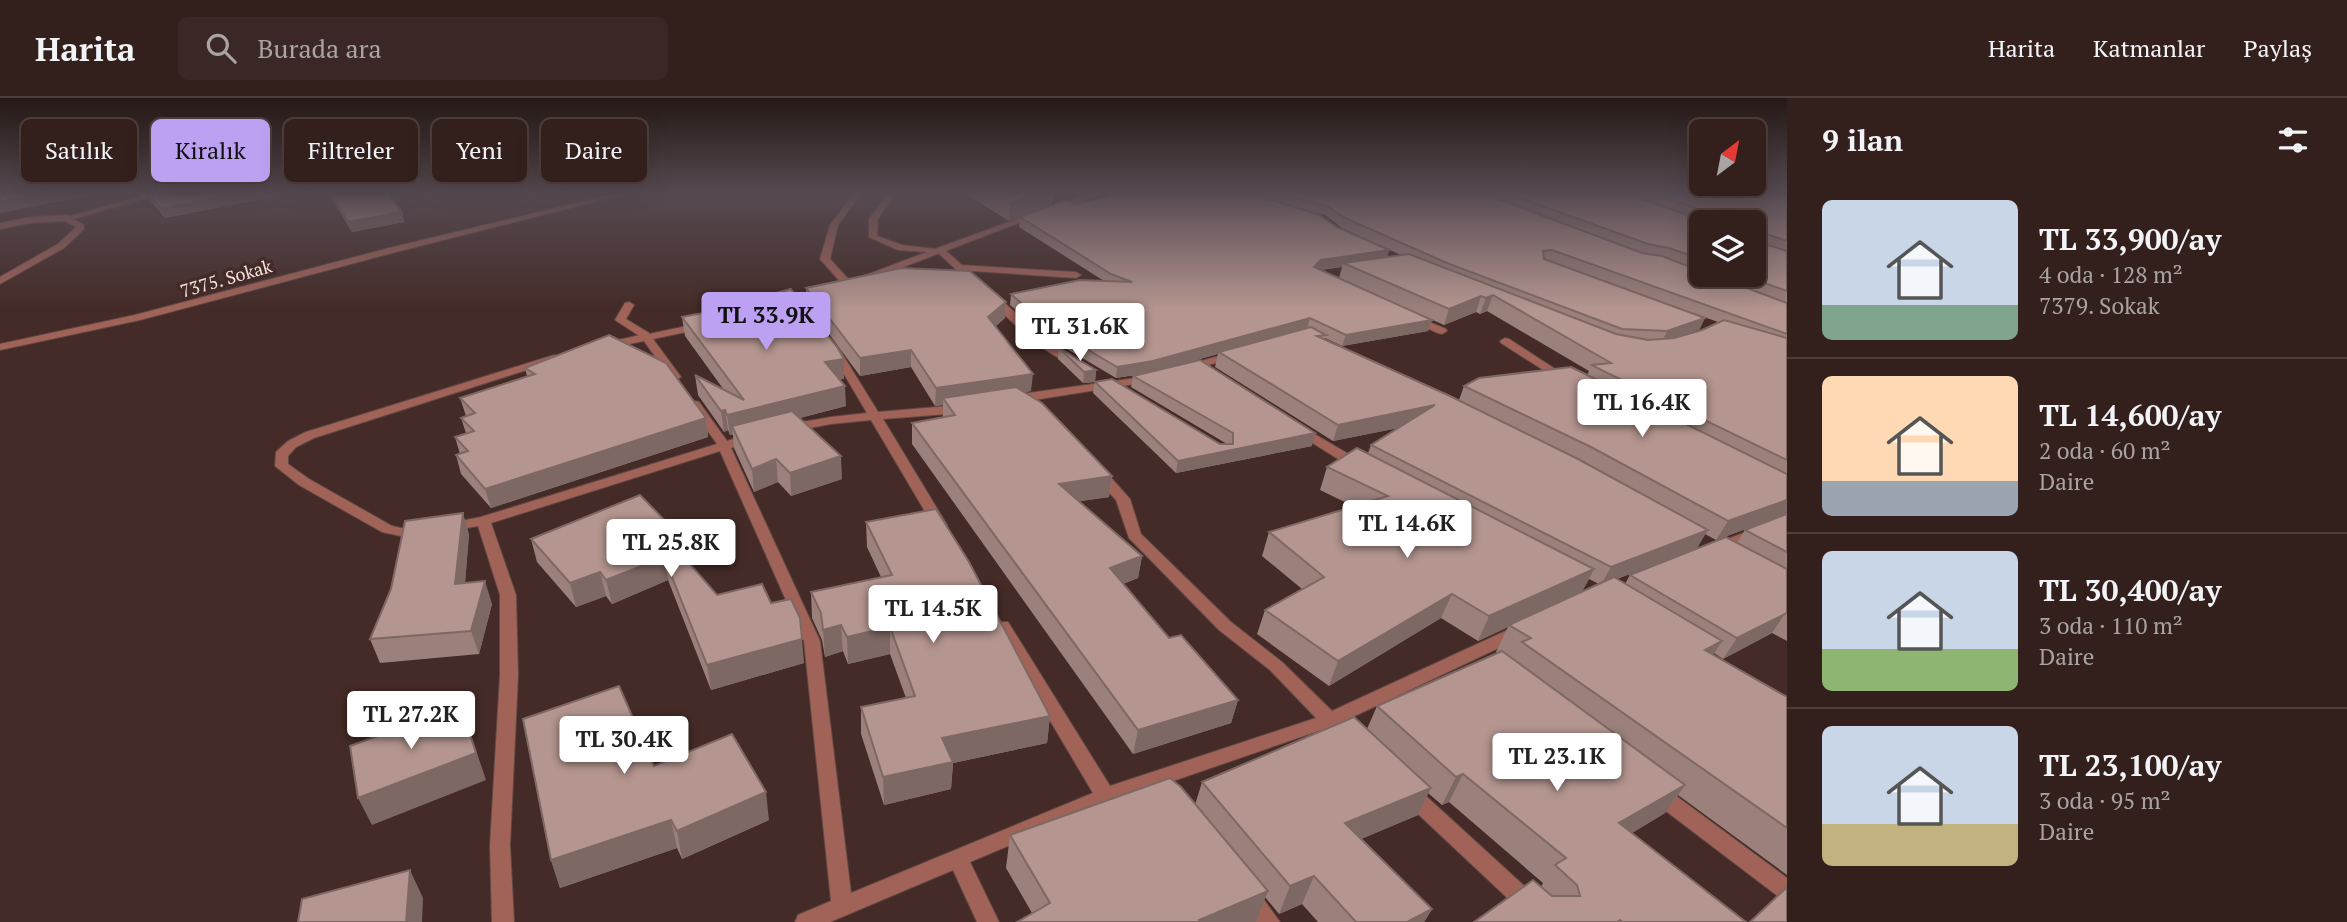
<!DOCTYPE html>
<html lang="tr">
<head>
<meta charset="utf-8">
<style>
	body { margin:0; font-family:"PT Serif",serif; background:#3b2826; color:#f1f3f6; height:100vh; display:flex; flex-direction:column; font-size:26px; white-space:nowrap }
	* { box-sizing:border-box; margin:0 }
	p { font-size:23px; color:#a9a3a4 }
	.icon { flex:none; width:38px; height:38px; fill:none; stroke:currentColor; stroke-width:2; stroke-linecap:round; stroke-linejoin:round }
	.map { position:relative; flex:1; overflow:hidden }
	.side { display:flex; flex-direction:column; background:#33201d; width:560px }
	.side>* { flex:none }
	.hud { position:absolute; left:21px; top:21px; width:665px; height:63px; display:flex; gap:14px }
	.needle { width:46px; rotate:32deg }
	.fabs { position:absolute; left:1689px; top:21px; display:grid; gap:14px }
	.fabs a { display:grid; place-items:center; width:77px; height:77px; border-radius:10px; background:#33201d; box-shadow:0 7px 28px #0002,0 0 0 2px #4e3e3b; font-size:35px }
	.price { position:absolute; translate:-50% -60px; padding:0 16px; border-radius:7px; background:#fff; color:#222; font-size:23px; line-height:46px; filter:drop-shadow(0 2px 4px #0008) }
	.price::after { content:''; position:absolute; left:50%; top:42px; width:21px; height:16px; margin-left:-10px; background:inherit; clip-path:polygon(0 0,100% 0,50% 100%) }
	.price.current { background:#bca0f2; color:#111 }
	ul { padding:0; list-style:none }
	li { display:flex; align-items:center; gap:21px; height:175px; padding:0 35px }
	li+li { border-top:2px solid #4e3e3b }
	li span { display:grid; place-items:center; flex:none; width:196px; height:140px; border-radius:10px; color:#555 }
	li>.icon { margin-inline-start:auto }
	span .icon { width:84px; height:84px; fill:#fffc; stroke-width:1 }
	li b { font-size:30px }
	h2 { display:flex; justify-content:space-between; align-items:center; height:84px; padding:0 35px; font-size:30px }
	.pill { padding:0 24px; border-radius:10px; background:#33201d; box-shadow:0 7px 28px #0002,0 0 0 2px #4e3e3b; font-size:24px; line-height:63px }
	.pill.current { background:#bca0f2; color:#111 }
	header { display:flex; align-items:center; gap:42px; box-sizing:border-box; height:98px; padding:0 35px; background:#33201d; border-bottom:2px solid #4e3e3b }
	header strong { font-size:33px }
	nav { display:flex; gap:38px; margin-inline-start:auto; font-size:24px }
	.search { width:490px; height:63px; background:#3b2826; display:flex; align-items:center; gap:18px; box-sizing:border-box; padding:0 24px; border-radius:10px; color:#a9a3a4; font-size:26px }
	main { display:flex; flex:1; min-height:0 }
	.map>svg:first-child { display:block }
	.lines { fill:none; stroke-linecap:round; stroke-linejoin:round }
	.service-casing { stroke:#604844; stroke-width:2 }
	.minor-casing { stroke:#604844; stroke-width:2 }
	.tertiary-casing { stroke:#604844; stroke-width:2 }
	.service { fill:#a16358; fill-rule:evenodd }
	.minor { fill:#a16358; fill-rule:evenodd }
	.tertiary { fill:#a16358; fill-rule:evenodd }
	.wall { fill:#9b807b; fill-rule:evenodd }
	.shaded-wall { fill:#7e6864 }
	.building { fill:#b4958f; stroke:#7e6864; stroke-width:2 }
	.labels { text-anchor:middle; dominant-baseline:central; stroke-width:7; stroke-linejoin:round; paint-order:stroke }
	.far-street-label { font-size:18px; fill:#f3e2de; stroke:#442b27 }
</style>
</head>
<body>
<header>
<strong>Harita</strong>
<div class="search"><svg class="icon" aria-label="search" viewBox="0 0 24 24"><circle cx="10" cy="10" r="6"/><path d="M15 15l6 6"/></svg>Burada ara</div>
<nav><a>Harita</a><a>Katmanlar</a><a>Paylaş</a></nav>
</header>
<main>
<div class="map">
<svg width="1787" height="824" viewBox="0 0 1787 824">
	<rect width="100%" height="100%" fill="#442b27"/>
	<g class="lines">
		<defs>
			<g id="service">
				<path d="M960,167l116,7 5,3 -5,3 -119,-8 -2,-2z"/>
				<path d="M629,204l5,3 -8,14 23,14v4h-8l-26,-17 10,-17z"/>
				<path d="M1415,218l31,13 1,2 -5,3 -4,-1 -27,-12v-4z"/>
			</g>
			<g id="minor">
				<path d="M149,96h12l-94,27 -4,-3z"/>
				<path d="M937,150h6l35,32v4h-6l-35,-32z"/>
				<path d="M989,198h8l46,42 34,21v4c-22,3 -71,-47 -88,-63z"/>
				<path d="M701,225l4,1v4l-52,11 28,38 -6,3 -4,-1 -27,-38 -39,8 -5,-3 1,-2 39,-9 5,-3 4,2z"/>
				<path d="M1505,240l4,1 60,39 -2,2h-8l-58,-37 -1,-2z"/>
				<path d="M833,246l5,3 40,65 82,-7 6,4 -6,4 -77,6 64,106 -2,3h-10l-2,-3 -62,-105 -40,4 -42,8 -6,-4 2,-3 46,-8 36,-4 -39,-66z"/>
				<path d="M1234,254l4,1v4l-52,14 -6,-3 2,-2z"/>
				<path d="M554,257l4,1v4l-244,78 -18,9 -8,9v8l21,15 83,47 18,4 14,-1 2,3 -2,3 -14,3 -28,-6 -83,-47 -24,-19 1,-14 12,-11 18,-9z"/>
				<path d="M1150,278l6,3 -2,2 -140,22 -6,-4 6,-4z"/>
				<path d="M695,303l4,1 28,39 25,-8 6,4 -2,3 -25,8 89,193 31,252 242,-100 -99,-167 2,-4h12l102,164 206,-68 -46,-48 -51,-40 -90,-92 -13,-38 -21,-23 -2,-3 2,-3h10l25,28 11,35 90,88 51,40 50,49 180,-83h12l2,4 -2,4 -182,86 -2,7 -6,2 -7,-3 -215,74 -142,60 29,60h-22l-24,-52 -123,52h-35l3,-7 33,-14 -27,-260 -84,-190 -229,72 25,72 2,80 -8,170 4,77h-22l-2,-77 10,-170v-80l-22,-69 -28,5 -7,-4 2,-3 36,-7 236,-73 -28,-39z"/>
				<path d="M1299,327l65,38 2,3 -2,3h-10l-59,-37 -2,-3z"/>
				<path d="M1787,418v9l-70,28 -7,-5 2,-3z"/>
				<path d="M1408,686l7,2 141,129 3,7h-26l-132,-124 -3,-6 3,-6z"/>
				<path d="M1657,687l7,2 123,91v22l-8,-3 -129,-98 -3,-6 3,-6z"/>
				<path d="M1248,788l8,3 24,33h-24l-19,-26 3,-7z"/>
			</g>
			<g id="tertiary">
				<path d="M614,96h12l-230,58 -256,68 -140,30v-6l135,-29 254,-67z"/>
				<path d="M853,96h8l-23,31 -8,34 20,22 77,-29 -29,-2 -29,-13v-18l18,-25h8l-17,25 -1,17 25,9 33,4 98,-36 7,2 -192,73 -3,-1 -25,-28 10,-34z"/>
				<path d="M1089,96h11l-42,16 -7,-2z"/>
				<path d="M67,117l17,10v4l-20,19 -64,36v-7l58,-33 18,-17 -11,-6 -35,2 -30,6v-6l30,-6z"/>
			</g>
		</defs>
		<use href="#service" class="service-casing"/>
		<use href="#minor" class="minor-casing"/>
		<use href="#tertiary" class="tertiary-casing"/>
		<use href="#service" class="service"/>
		<use href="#minor" class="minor"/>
		<use href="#tertiary" class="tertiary"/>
	</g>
	<g class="wall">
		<path d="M147,96h140l-122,24 -15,-18z"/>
		<path d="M329,96h59l14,18 2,10 -52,10z"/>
		<path d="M966,96h87l-1,11 -43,16z"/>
		<path d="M1119,96h668v447l-15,-8 -49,26 -9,-6 -1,1 74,43v178l-109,-80 -13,18 -33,20 114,89h-272l67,-35 2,-4 -94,-81 -7,3 -14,-12 -10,22 -57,24 71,70 -8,13h-106l-16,-18 -23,10 -14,-17 -9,25 -224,-9 -26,-45 4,-33 185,-30 7,-23 165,-53 10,-23 120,-53 -1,-1 12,-25 -30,14 -37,-23 -112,68 -72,-52 8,-24 37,-21 -40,-33 7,-24 84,-26 -33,-16 7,-23 41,-14 3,-8 27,-17 -65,13 -118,-74 3,-13 -43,12 137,80 -136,27 -83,-80 2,-11 125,62h7l-96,-57 2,-11 3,-1 -20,3 -71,-42 -35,-31 1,-11 93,-13 -85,-54 1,-10zM1288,107l37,10 17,13 59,27 -14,2 2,-7zM1701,124l53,53h-53zM1548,163l170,61 -16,8 -24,7 22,-8zM1342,169l-3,11 -18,-8zM1367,193l77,34 32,-13 4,2 7,-3 102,60 -2,4 -123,11 -5,14 -134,-61v-1l17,8 86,-15 4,-11zM1757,427l-12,5 -8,13 -107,32 -5,9 -8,-5 80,-31 8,-14 11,6zM1589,481l10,5 -17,7z"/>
		<path d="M806,190l200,14 -1,16 -9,8 35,65 -6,1 87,84 -3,21 -30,4 63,55 -4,22 -15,6 46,54 69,62 -7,23 -98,31 -221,-310v-21l31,-5v-13l-8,1 -24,-39 -51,9 -53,-72z"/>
		<path d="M731,207l113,54v20h-5l7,27 -46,12 42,61 -51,17 -13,-14 -24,10 -20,-44 -1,-13h-3l-2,-5 -4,2 -26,-37 -3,-20 29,15 -39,-54 -3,-19 50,-9z"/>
		<path d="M1059,250l37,22 -1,12 -12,1 -25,-24z"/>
		<path d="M525,270l181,50 2,19 -217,71 -30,-34 -5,-19 4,-1 -5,-17 11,-4 -5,-15 5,-2 -6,-18 67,-22z"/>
		<path d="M866,424l184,194 -3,27 -94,20 -2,26 -67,16 -23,-71v-27l45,-9 -16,-44 -42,10 -5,-13 -18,6 -3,-17 -10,-22 -1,-26 70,-15 -14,-30z"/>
		<path d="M469,436l-4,49 27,21 -13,50 -99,9 -10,-24z"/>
		<path d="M679,437l3,20 35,40 54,8 33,60 -93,27 -43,-110 -56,24 -6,-8 -30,11 -39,-45 -6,-23z"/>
		<path d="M654,668l115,54 -87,39 -5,-11 -117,40 -9,-28z"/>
	</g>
	<g class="shaded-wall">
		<path d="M46,96h51l-97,19v-11z"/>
		<path d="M238,96h49l-122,24 -4,-9z"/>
		<path d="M1036,96h17l-1,11 -43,16 1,-18z"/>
		<path d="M402,114l2,10 -52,10 -4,-10z"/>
		<path d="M1389,152l-3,10 -43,3 -1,4 -23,3 -5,-3 7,-7z"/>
		<path d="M1493,197l-6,16 -7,3 6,-16z"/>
		<path d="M1481,198l-5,16 -32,13 5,-16z"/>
		<path d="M1006,204l-1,16 -18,15 1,-16z"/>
		<path d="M1310,220l-3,11 -88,23 -1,2 -67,18 -35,6 1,-11z"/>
		<path d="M1705,220l-5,11 -38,13 5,-11z"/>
		<path d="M1432,222l-4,11 -86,15 4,-11z"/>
		<path d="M911,252v17l-51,9v-18z"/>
		<path d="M844,261v20l-18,3 -1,-20z"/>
		<path d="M1096,272l-1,12 -12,1 1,-11z"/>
		<path d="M1033,276l-2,17 -84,13 -4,-6v7l-8,1 1,-18z"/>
		<path d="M845,288l1,20 -110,28 -4,-8 1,9h-3l-3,-20z"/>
		<path d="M1435,307l-6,17 -96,19 5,-16z"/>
		<path d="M725,312l3,20 -4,2 -3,-21z"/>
		<path d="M706,320l2,19 -217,71 -6,-19z"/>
		<path d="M1315,335l-3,13 -136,27 2,-12z"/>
		<path d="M841,358l1,23 -51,17 -1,-23z"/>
		<path d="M776,361l2,23 -24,10 -2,-23z"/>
		<path d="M1112,378l-3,21 -53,8 3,-21z"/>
		<path d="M1787,402v14l-71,26 12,-19z"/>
		<path d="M463,415l6,21 -6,73 -8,-23z"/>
		<path d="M1708,432l-11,18 -96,37 10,-18z"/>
		<path d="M679,437l4,23 -15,-19z"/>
		<path d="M1142,458l-4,22 -32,12 4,-22z"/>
		<path d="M664,459l4,23 -56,24 -6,-24z"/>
		<path d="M1594,471l-13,25 -72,31 -1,2 -30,14 11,-25z"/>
		<path d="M600,474l6,24 -30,11 -6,-24z"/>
		<path d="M485,483l7,23 -13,50 -8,-23z"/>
		<path d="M1452,496l-11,24 -112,68 9,-25z"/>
		<path d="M1786,514l-14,21 -49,26 14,-21z"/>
		<path d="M841,527l2,26 -18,6 -2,-27z"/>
		<path d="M890,529v27l-42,10 -1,-27z"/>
		<path d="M802,541l2,24 -93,27 -4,-25z"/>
		<path d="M1722,543l-18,28 1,-19z"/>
		<path d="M1238,602l-7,23 -98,31 5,-24z"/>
		<path d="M461,608l25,74 -114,45 -14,-27z"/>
		<path d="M1050,618l-3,27 -94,20 -2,26 -67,16 -1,-28 59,-39z"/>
		<path d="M1463,676l-14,28 -7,3 14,-28z"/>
		<path d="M1685,687l-20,28 -65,39 19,-29z"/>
		<path d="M1431,690l-13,27 -85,36 12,-28z"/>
		<path d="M766,694l3,28 -87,39 -5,-28z"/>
		<path d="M671,722l6,28 -117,40 -9,-28z"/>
		<path d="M410,772l13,28 -1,24h-16z"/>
		<path d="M1314,778l-12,28 -23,10 11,-28z"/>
		<path d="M1268,793l-12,31h-57v-2z"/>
		<path d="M1432,811l-8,13h-17z"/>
	</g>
	<g class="building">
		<path d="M0,96h46l-46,8z"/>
		<path d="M148,96h90l-77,15z"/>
		<path d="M331,96h57l14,18 -54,10z"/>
		<path d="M995,96h41l-26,9z"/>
		<path d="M1119,96h133l67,21 18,12 52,23 -68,10 -7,7 118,53 -86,15 -36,-17 -157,43 -36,6 -71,-42 -35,-31 69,-14 52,2 -21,-8 -91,-57 46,-17 11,4z"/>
		<path d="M1283,96h202l157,59 20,3 39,15v4h11l75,28v31l-235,-84 -9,1 1,8 161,59 -38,13 -45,-2 -175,-66 -102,-45 -18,-12z"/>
		<path d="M1509,96h120l77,28h-5v37l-32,-11 -21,-4z"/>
		<path d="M1655,96h132v47l-29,-10v11l29,9v40l-45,-16h12v-53h-47v-10z"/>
		<path d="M1409,156l207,80 32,6 26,-2 28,-8 22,-10 63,18v122l-192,-93 -3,-2 19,-2 -118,-68 -7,3 -5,-2 -32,13 -106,-46z"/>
		<path d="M901,170l69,3 36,31 -18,15 45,57 -97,14 -25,-38 -51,8 -54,-70z"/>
		<path d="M791,191l46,58 7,12 -19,3 20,24 -118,29 -2,-5 -4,1 -26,-36 49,25 -62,-83 52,-10 -3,-2z"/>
		<path d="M1311,229l15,8 -9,1 133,60 128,63 130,71 -97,37 -240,-122 64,-40 -97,20 -119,-73z"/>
		<path d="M609,237l57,28 40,55 -221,71 -29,-34 12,-4 -13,-14 19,-6 -13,-13 14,-5 -15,-15 75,-24 -10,-6z"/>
		<path d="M1059,250l37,22 -12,2z"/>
		<path d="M1200,262l115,73 -137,28 -83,-79 17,-3 108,65h13v-11l-100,-57z"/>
		<path d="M1571,269l216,107v26l-59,21 -137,-74 -127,-61 15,-8z"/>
		<path d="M1016,289l26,16 70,73 -53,8 83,72 -32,12 59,70 12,-3 57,65 -100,30 -226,-307 43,-8 -12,-17z"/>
		<path d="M792,313l49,45 -51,17 -14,-14 -24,10 -20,-43z"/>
		<path d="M1357,350l237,121 -105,47 -37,-22 -114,67 -73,-51 59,-33 -55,-45 119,-36 -61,-29z"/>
		<path d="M640,397l39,40 -11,4 49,56 45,-11 9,19 20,-4 9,19 2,21 -95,26 -43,-108 -58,23 -6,-8 -30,11 -39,-44z"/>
		<path d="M936,411l33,53 81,154 -108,22 11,24 -70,15 -22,-70 54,-11 -25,-69 -43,10 -6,-12 -18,5 -2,-17 -10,-21 81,-17 -26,-53z"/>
		<path d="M463,415l-8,71 30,-3 -14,50 -101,8 21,-50 14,-68z"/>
		<path d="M1787,416v38l-42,-22z"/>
		<path d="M1726,439l61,32v44l-50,25 -107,-63z"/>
		<path d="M1614,479l108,64 -17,9 82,47v131l-265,-186 9,-4 -22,-13z"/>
		<path d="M1502,553l183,134 -66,38 127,99h-124l-2,-2 -3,2h-143l59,-42 19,16h28l-3,-11 -22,-20 11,-7 -103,-84 -7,3 -79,-71z"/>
		<path d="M619,588l35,80 78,-32 34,58 -89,39 -6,-11 -120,40 -28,-141z"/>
		<path d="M461,608l15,47 -118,45 -8,-52z"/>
		<path d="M1354,619l77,71 -86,35 87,86 -25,13h-51l-42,-46 -24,10 -88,-104z"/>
		<path d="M1170,680l11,9 87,104 -69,29 2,2h-184l33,-19 -40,-68z"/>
		<path d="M410,772l-4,52h-108l4,-23z"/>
		<path d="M1787,789v35h-37z"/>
	</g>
	<linearGradient id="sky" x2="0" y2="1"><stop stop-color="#251815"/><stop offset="0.45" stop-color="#564a52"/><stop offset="1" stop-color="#564a52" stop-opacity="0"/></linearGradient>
	<rect width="1787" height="211" fill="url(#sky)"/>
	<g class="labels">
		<g class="far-street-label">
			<text transform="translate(226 180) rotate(-16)">7375. Sokak</text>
		</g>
	</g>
</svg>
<div class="fabs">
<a><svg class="needle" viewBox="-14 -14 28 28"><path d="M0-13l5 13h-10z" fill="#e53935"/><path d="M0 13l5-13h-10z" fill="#a9a3a4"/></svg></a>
<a><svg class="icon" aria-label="layers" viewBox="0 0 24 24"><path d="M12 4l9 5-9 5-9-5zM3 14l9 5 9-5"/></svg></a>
</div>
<b class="price current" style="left:766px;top:254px">TL 33.9K</b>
<b class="price" style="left:1080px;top:265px">TL 31.6K</b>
<b class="price" style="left:1642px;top:341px">TL 16.4K</b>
<b class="price" style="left:1407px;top:462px">TL 14.6K</b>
<b class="price" style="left:671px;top:481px">TL 25.8K</b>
<b class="price" style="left:933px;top:547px">TL 14.5K</b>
<b class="price" style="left:411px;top:653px">TL 27.2K</b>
<b class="price" style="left:624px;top:678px">TL 30.4K</b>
<b class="price" style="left:1557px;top:695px">TL 23.1K</b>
<div class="hud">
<a class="pill">Satılık</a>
<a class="pill current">Kiralık</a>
<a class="pill">Filtreler</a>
<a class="pill">Yeni</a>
<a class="pill">Daire</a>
</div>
</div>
<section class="side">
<h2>9 ilan<svg class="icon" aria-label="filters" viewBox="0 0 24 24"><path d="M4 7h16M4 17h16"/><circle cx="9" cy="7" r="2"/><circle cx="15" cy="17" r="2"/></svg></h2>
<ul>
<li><span style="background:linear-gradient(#c9d6e8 75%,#7fa58c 0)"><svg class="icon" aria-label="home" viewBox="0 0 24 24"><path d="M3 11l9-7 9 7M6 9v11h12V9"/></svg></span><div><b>TL 33,900/ay</b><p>4 oda · 128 m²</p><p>7379. Sokak</p></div></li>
<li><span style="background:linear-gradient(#ffd9b3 75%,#9aa5b1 0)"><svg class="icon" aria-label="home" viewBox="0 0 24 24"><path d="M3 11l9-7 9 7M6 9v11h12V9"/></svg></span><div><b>TL 14,600/ay</b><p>2 oda · 60 m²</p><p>Daire</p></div></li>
<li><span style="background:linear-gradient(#c9d6e8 70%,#8fb573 0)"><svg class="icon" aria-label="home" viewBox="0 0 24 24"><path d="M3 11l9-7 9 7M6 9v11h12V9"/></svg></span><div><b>TL 30,400/ay</b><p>3 oda · 110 m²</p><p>Daire</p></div></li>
<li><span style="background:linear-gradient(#c9d6e8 70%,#c2b280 0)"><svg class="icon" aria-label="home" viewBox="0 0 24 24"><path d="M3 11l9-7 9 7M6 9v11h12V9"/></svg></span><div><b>TL 23,100/ay</b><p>3 oda · 95 m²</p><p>Daire</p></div></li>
</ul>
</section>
</main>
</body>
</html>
